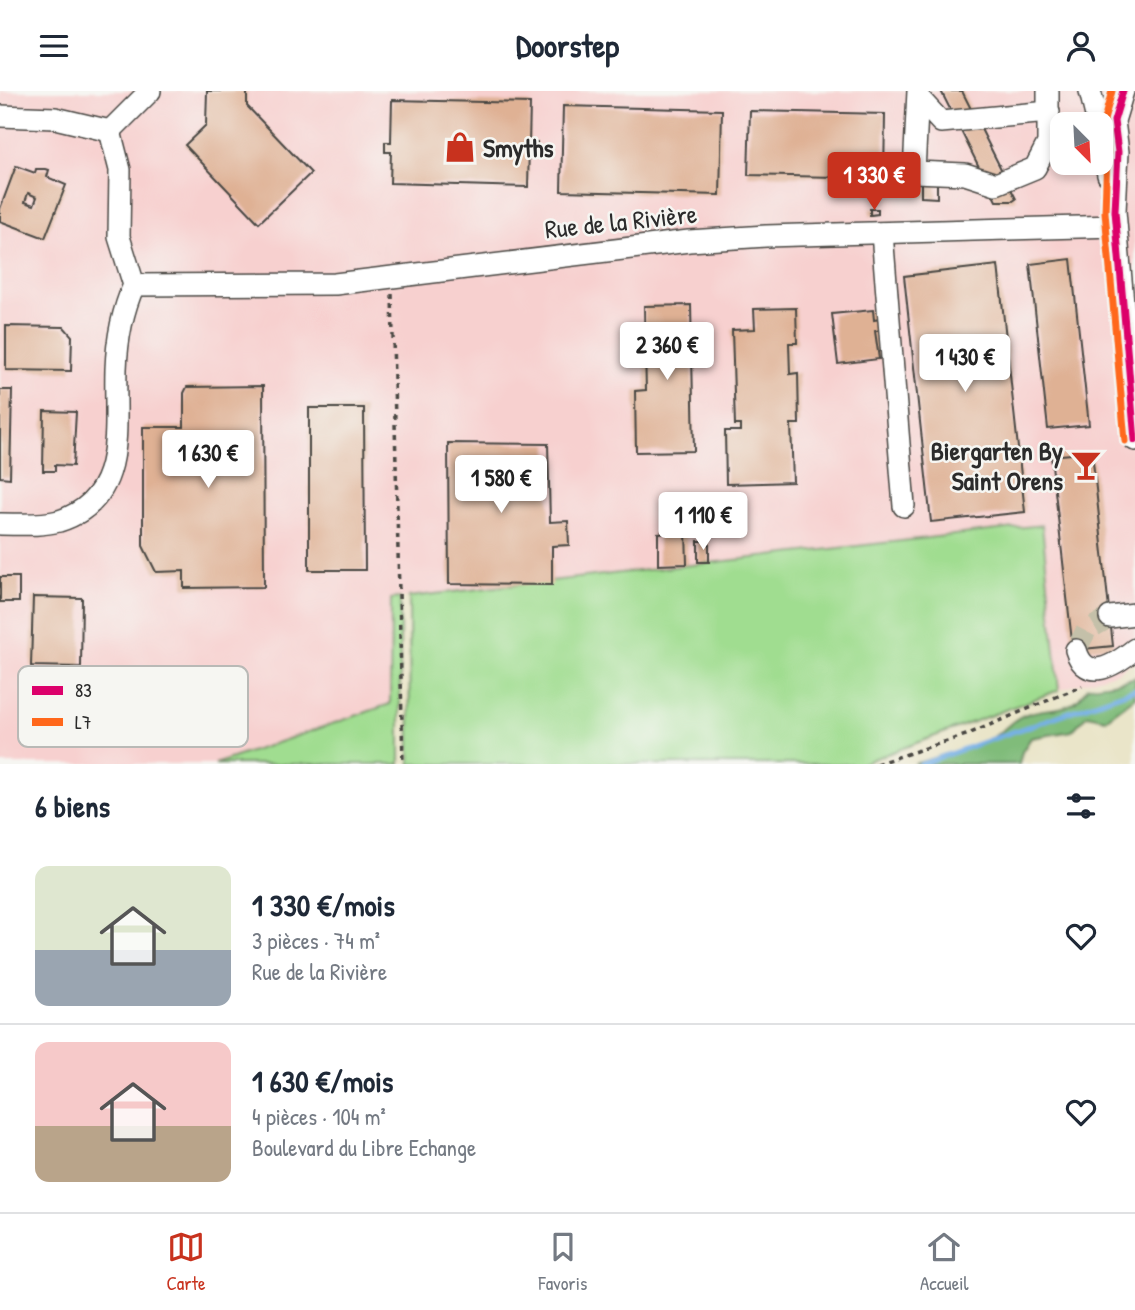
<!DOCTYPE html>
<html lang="fr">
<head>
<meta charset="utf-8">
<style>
	body { margin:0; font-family:"Patrick Hand",sans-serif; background:#f2f2f3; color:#1f2937; height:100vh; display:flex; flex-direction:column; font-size:26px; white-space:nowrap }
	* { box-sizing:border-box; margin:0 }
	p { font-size:23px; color:#747a83 }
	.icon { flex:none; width:38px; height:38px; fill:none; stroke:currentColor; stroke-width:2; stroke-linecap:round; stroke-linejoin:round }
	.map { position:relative; height:673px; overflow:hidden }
	.panel { display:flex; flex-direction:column; background:#fff; flex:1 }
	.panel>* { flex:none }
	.needle { width:46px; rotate:156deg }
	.fabs { position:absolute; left:1050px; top:21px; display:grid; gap:14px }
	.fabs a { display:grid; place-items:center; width:63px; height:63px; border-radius:14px; background:#fff; box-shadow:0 4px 10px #0003; font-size:35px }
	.price { position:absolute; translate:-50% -60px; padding:0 16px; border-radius:7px; background:#fff; color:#222; font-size:23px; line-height:46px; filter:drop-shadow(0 2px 4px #0008) }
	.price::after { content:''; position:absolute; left:50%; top:42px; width:21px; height:16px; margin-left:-10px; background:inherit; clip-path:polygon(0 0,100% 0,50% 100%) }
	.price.active { background:#c8321e; color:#fff }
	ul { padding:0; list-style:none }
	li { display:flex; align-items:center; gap:21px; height:175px; padding:0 35px }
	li+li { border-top:2px solid #e0e1e3 }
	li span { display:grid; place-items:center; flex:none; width:196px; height:140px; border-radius:14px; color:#555 }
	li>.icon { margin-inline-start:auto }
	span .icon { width:84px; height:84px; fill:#fffc; stroke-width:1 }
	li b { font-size:30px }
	h2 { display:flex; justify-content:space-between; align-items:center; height:84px; padding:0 35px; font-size:30px }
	header { display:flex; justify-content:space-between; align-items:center; height:91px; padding:0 35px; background:#fff; font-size:32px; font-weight:800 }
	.tab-bar { display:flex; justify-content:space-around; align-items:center; height:98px; border-top:2px solid #e0e1e3; background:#fff; font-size:19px; color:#747a83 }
	.tab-bar a { display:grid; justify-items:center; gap:4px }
	.tab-bar .active { color:#c8321e }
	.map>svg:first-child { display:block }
	.built { fill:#f7d0cf; fill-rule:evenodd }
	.green { fill:#a0dd90; stroke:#66845e; stroke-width:2 }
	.forest { fill:#80bc7a; stroke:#567452; stroke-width:2 }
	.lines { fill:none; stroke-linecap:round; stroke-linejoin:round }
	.stream { stroke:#76b0e7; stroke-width:5 }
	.building { fill:#dfb194; fill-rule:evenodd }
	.minor-tunnel { stroke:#c4c0a9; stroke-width:21; stroke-dasharray:21 10; stroke-linecap:butt }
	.minor-casing { stroke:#484743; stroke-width:24 }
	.path { stroke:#484743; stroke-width:3.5; stroke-dasharray:5 5; stroke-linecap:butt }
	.minor { stroke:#fff; stroke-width:21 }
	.bus-1-casing { stroke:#f6f6f2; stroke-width:12 }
	.bus-2-casing { stroke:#f6f6f2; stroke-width:12 }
	.bus-1 { stroke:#dc006b; stroke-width:7 }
	.bus-2 { stroke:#ff671b; stroke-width:7 }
	.labels { text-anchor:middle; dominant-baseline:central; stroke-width:5; stroke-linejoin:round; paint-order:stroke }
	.poi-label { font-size:26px; font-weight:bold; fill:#2b2b2b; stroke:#f6f6f2; text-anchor:start }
	.street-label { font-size:26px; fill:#2b2b2b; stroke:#f6f6f2 }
	.key { fill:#f6f6f2; stroke:#b9b9b6; stroke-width:2 }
	.key-label { font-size:19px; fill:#2b2b2b }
</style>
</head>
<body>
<header><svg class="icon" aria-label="menu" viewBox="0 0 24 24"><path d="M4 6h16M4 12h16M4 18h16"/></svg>Doorstep<svg class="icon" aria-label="person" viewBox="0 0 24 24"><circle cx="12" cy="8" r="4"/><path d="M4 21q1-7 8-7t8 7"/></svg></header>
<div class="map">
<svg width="1135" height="673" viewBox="0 0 1135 673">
	<rect width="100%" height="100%" fill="#f6f6f2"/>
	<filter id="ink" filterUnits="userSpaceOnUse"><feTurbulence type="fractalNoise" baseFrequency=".0143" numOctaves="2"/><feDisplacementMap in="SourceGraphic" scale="14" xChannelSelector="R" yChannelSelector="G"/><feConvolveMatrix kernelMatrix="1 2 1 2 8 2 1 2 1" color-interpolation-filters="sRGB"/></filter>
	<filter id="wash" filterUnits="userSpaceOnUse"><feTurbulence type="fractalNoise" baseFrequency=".00686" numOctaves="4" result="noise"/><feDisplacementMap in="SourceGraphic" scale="28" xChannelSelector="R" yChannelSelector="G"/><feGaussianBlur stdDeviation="1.57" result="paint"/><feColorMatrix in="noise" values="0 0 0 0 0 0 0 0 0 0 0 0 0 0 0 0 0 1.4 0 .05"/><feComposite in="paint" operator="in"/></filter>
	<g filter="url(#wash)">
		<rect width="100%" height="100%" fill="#eae5c9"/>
		<path class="built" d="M0,0h1135v569l-17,12 -59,18 -18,-165 -650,74 -1,105 -175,60h-215zM1062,33h39v39h-39z"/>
		<g class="green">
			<path d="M1042,434l17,165 -199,74h-450l-1,-167z"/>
			<path d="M400,507v166h-185l175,-60 1,-105z"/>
		</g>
		<path class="forest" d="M1135,586v20l-29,22 -19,-4 -15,16 -41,7 -9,14 -3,12h-105c25,-8 53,-15 77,-26 11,-4 19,-17 31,-22 26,-13 48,2 65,-29 16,-4 33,-3 48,-10z"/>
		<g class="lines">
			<path class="stream" d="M921,673l214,-75"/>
		</g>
		<g id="blocks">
			<g class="building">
				<path d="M207,0h40v15l64,67 -52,50 -74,-78 21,-20z"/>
				<path d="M941,0h21l54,108 -3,2h-17z"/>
				<path d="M392,9l138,3 -2,84 -138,-4 1,-31h-6v-10h6z"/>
				<path d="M563,15l159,4 -2,85 -159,-4z"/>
				<path d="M750,20l135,3 -1,64 -136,-3z"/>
				<path d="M532,51h5v14h-6z"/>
				<path d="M16,75l19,7 1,-4h10l3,1 -2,7 19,8 -21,53 -45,-17v-12zM28,102l9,4 -3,8 -9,-3z"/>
				<path d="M921,76l16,1v30l-16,-1z"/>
				<path d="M870,118h8v5l-8,1z"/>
				<path d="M1071,168l18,166 -41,4 -18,-165z"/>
				<path d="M998,174l27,247 -94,10 -27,-246z"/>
				<path d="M691,214l3,146 -58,1 -1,-61 11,-1 -2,-84z"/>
				<path d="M796,217l1,35h-8l1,31 8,-1 1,51h-8l2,58 -67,2 -1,-53h15v-6h-5l-3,-95 23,-1 -1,-20z"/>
				<path d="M873,219l1,10 6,-1 2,11 -7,1 4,28 -41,5 -6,-50z"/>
				<path d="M6,235l58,1 8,9 -1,35 -65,-1z"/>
				<path d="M263,295l1,201 -80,1v-17l-28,1 -13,-26v-119h41v-34l3,-6z"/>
				<path d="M0,299h12l-2,88 -10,-1z"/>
				<path d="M309,317h55l1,162h-56z"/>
				<path d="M44,320l32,1 -3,54 -18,-1v6h-12z"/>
				<path d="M448,352l100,1 2,78 18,-1 1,24 -17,1v39l-103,-1z"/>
				<path d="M1092,361l21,194 -40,4 -22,-194z"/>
				<path d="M686,440l1,33 -29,1v-32z"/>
				<rect x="698" y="450" width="11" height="21"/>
				<rect x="0" y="486" width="19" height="25"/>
				<path d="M33,506l49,1 -1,69 -50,-1z"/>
			</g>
		</g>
	</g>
	<g filter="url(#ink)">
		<use href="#blocks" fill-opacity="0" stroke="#484743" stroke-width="2"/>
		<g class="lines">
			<path class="minor-tunnel" d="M1076,559l10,-19 24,-14"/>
			<defs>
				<g id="minor">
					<path d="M918,0l-4,81 51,2 31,10 39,-16 13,-25v-52"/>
					<path d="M1090,0l8,33"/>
					<path d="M1123,0l-9,30 4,31 -3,59 20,229"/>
					<path d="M919,7l22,24 108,-10"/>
					<path d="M0,25l55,2 55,13"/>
					<path d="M110,40l40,-40"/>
					<path d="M1101,48l7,36"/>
					<path d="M882,142l22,273"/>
					<path d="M134,194l201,-1 354,-43 77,-5 350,-10"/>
					<path d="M0,433c19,0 40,2 59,-3 70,-22 55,-95 57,-152 1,-29 6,-57 18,-84l-15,-48 1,-67 -10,-39"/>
					<path d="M1110,526l25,-3"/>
					<path d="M1076,559c10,34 39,15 59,-1"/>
				</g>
			</defs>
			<use href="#minor" class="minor-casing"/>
			<g class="path">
				<path d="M392,203l11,470"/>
				<path d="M876,673l90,-29 116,-49"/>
			</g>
			<use href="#minor" class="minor"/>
			<defs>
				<path id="bus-1" d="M1123,0l-9,30 4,31 -3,59 20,229"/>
				<path id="bus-2" d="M1112,0l-8,29 3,32 -2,60 20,229"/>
			</defs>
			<use href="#bus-1" class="bus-1-casing"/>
			<use href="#bus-2" class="bus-2-casing"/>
			<use href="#bus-1" class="bus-1"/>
			<use href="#bus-2" class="bus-2"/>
		</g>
	</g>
	<defs>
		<symbol id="shop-bare" viewBox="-9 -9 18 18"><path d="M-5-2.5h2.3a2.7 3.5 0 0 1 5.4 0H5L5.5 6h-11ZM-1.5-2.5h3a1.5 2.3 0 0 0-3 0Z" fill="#c8321e" stroke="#f6f6f2" stroke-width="2.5" paint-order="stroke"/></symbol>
		<symbol id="bar-bare" viewBox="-9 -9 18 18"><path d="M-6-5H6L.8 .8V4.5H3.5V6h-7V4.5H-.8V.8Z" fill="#c8321e" stroke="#f6f6f2" stroke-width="2.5" paint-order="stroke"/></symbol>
	</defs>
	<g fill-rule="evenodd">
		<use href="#shop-bare" x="438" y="34" width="44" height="44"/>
		<use href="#bar-bare" x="1064" y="352" width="44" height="44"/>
	</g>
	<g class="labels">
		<g class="poi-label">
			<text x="483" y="56">Smyths</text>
			<text x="1063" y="359" text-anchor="end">Biergarten By<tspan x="1063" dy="30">Saint Orens</tspan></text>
		</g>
		<g class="street-label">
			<text transform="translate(621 130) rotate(-6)">Rue de la Rivière</text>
		</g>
	</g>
	<rect x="18" y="575" width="230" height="81" rx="10" class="key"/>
	<rect x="32" y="595" width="31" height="9" fill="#dc006b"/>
	<rect x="32" y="627" width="31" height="8" fill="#ff671b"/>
	<g class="key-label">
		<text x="75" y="606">83</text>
		<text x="75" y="638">L7</text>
	</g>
</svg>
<div class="fabs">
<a><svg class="needle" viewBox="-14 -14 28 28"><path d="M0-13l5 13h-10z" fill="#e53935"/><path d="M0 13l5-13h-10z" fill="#747a83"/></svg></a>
</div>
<b class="price active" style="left:874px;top:121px">1 330 €</b>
<b class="price" style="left:667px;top:291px">2 360 €</b>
<b class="price" style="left:965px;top:303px">1 430 €</b>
<b class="price" style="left:208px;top:399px">1 630 €</b>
<b class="price" style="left:501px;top:424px">1 580 €</b>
<b class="price" style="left:703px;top:461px">1 110 €</b>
</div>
<section class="panel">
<h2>6 biens<svg class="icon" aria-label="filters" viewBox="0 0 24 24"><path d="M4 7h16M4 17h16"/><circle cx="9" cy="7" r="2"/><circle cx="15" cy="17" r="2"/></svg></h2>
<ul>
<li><span style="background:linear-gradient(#dfe7d0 60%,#9aa5b1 0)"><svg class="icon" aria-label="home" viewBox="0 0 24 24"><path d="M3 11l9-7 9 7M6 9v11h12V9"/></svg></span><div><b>1 330 €/mois</b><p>3 pièces · 74 m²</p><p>Rue de la Rivière</p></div><svg class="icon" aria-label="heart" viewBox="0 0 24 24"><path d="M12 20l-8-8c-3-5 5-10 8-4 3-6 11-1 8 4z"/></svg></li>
<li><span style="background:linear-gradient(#f6c9c9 60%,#b9a48a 0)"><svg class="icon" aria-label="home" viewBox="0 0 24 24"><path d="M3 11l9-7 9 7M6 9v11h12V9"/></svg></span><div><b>1 630 €/mois</b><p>4 pièces · 104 m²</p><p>Boulevard du Libre Echange</p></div><svg class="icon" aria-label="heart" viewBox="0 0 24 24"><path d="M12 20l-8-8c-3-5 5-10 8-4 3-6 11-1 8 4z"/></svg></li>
</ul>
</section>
<nav class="tab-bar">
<a class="active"><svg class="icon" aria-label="map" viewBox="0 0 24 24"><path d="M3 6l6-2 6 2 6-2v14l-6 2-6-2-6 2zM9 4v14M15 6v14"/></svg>Carte</a>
<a><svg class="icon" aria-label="saved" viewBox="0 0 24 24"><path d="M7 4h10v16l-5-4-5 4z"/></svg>Favoris</a>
<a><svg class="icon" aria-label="home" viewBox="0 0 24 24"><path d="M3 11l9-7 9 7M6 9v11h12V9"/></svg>Accueil</a>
</nav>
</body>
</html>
